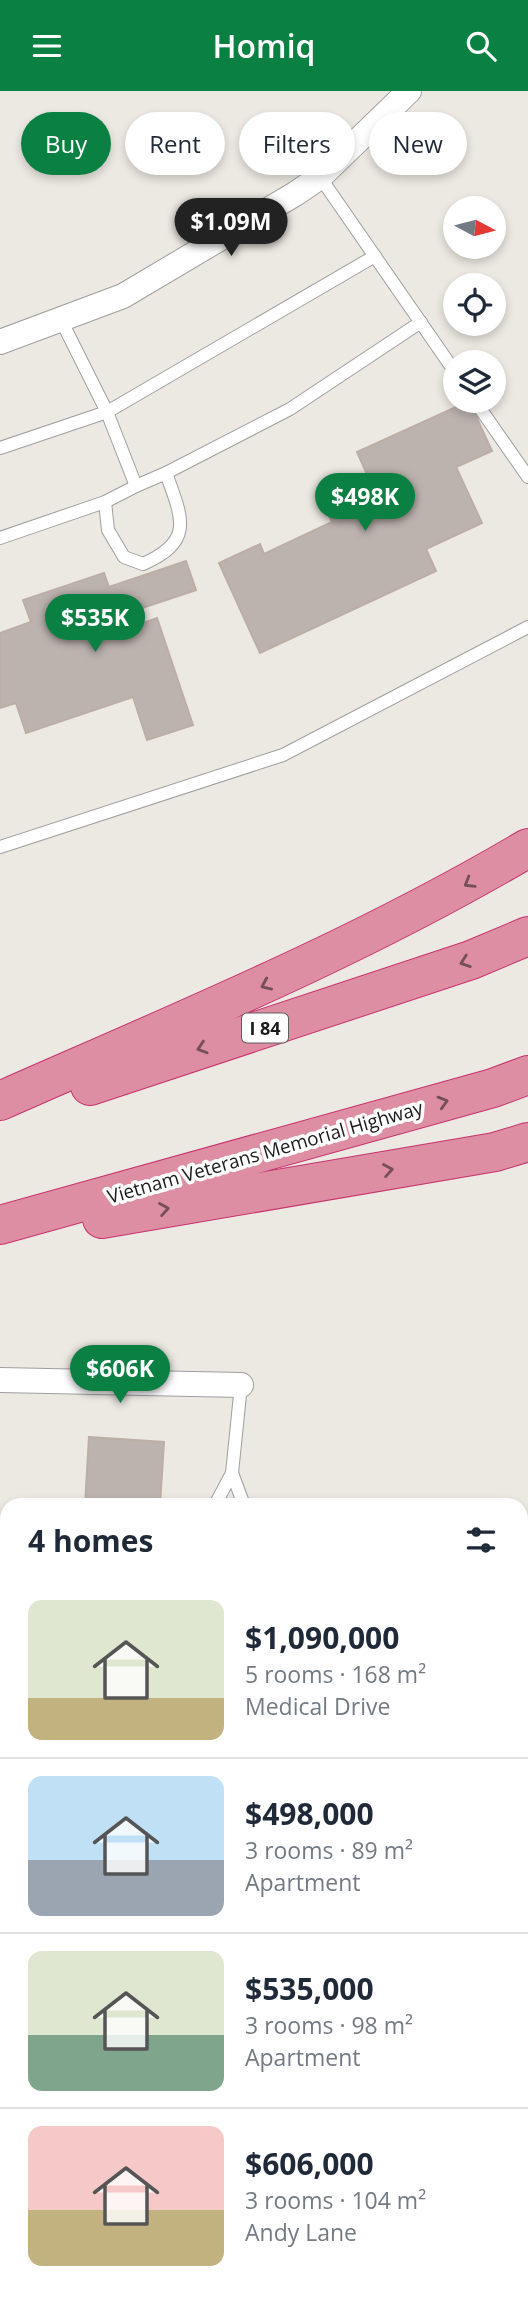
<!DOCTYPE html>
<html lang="en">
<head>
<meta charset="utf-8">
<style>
	body { margin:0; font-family:"Open Sans",sans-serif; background:#f2f2f3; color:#1f2937; height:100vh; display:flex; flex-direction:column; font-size:26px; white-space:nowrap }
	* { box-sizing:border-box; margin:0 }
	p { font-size:23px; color:#747a83 }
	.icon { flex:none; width:38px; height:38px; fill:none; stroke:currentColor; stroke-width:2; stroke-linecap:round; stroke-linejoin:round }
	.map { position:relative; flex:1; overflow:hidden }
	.details { position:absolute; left:0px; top:1407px; width:528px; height:800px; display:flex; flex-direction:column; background:#fff; border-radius:21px 21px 0 0; box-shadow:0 4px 10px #0003 }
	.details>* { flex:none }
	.top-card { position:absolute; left:21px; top:21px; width:486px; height:63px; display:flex; gap:14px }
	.needle { width:46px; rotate:97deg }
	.controls { position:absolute; left:443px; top:105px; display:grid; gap:14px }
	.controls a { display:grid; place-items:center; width:63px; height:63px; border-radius:50%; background:#fff; box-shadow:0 4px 10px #0003; font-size:35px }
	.price { position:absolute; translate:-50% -60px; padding:0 16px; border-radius:24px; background:#0b8043; color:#fff; font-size:23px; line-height:46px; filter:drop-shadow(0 2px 4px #0008) }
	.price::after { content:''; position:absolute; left:50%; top:42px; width:21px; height:16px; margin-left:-10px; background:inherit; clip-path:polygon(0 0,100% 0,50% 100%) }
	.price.active { background:#222; color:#fff }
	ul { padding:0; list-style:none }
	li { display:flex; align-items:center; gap:21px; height:175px; padding:0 28px }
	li+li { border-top:2px solid #e0e1e3 }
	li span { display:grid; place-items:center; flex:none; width:196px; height:140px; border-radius:14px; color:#555 }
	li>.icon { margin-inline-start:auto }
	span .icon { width:84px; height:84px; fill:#fffc; stroke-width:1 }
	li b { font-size:30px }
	h2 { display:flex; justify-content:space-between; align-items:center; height:84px; padding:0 28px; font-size:30px }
	.tag { padding:0 24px; border-radius:32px; background:#fff; box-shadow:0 4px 10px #0003; font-size:24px; line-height:63px }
	.tag.active { background:#0b8043; color:#fff }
	header { display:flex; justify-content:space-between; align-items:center; height:91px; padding:0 28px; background:#0b8043; color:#fff; font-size:32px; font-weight:600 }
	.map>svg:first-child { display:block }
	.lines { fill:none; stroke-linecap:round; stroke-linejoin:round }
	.canal { stroke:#a5cfd7; stroke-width:33 }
	.building { fill:#bcb3af; stroke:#bcaea5; stroke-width:2 }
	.lane-casing { stroke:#9f9f9f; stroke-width:14 }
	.street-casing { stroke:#9f9f9f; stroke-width:26 }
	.highway-casing { stroke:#c83170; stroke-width:40 }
	.lane { stroke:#fff; stroke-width:12 }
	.street { stroke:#fff; stroke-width:24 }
	.highway { stroke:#de8ea3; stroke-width:38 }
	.oneway { stroke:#734f58 }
	.labels { text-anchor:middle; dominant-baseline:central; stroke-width:7; stroke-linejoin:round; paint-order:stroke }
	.shield { fill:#fff; stroke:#5f5f5f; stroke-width:2 }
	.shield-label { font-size:18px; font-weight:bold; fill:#1b1b1b }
	.street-label { font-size:19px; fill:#1b1b1b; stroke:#fff }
</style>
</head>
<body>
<header><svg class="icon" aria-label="menu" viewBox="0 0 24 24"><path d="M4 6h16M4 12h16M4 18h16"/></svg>Homiq<svg class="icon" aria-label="search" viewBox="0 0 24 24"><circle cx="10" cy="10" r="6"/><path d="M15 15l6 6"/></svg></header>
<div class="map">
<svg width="528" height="2206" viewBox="0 0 528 2206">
	<rect width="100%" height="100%" fill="#ece8e2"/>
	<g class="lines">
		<g class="canal">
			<path d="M522,1877l6,-4"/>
			<path d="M0,2045h7"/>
		</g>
	</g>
	<g class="building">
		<path d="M469,310l23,50 -36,16 26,56 -56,26 10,22 -176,82 -41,-90 41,-19 4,10 68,-32 -9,-19 47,-22 -13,-29z"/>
		<path d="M186,470l10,29 -66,22 5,14 22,-8 36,107 -46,15 -14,-43 -107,36 -10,-30 -16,5v-75l31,-11 -8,-22 81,-27 5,14z"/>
		<path d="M89,1346l75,5 -4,63h-75z"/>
	</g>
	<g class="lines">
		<defs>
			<g id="lane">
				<path d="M320,86l135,195"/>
				<path d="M475,310l53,76"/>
				<path d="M0,357l107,-36 -46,-92"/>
				<path d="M166,382l124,-64 131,-87"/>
				<path d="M105,411l31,-16"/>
				<path d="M0,447l105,-36 3,28 16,27 19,7c52,-23 39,-46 23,-91l-30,13 -29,-74 268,-156"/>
				<path d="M0,756l283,-92 245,-128"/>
				<path d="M232,1382l12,32"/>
				<path d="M215,1414l17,-32 9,-88"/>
				<path d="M0,1440l7,4"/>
				<path d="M0,1819h7"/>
				<path d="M522,1906l6,-4"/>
				<path d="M522,2171l6,1"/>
				<path d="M61,2206v-6"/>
				<path d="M276,2206l1,-6"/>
			</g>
			<g id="street">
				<path d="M0,251l123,-46 172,-102 25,-17 89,-86"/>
				<path d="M0,1289l241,5"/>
			</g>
			<g id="highway">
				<path d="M90,995l381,-126 57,-24"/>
				<path d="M0,1010c179,-79 359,-153 528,-253"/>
				<path d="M102,1128l393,-67 33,-10"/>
				<path d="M0,1134l493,-137 35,-13"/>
			</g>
		</defs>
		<use href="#lane" class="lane-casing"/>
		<use href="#street" class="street-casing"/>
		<use href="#highway" class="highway-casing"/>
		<use href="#lane" class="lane"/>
		<use href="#street" class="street"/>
		<use href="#highway" class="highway"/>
	</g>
	<defs><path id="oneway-chevron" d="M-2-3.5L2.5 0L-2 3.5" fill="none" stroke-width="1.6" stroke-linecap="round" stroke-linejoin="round" transform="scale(1.75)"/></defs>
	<g class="oneway">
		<use href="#oneway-chevron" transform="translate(469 792) rotate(149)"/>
		<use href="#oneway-chevron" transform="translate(465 871) rotate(161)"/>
		<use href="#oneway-chevron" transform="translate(266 894) rotate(156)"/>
		<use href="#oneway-chevron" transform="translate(202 957) rotate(162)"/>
		<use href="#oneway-chevron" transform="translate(443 1011) rotate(-16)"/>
		<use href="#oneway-chevron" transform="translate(388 1079) rotate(-10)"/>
		<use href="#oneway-chevron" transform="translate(164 1118) rotate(-10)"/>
	</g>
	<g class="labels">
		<rect class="shield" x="242" y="922.5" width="46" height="29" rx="5"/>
		<g class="shield-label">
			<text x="265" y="937">I 84</text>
		</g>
		<g class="street-label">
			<text transform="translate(265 1061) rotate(-16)">Vietnam Veterans Memorial Highway</text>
		</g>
	</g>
</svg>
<div class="controls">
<a><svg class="needle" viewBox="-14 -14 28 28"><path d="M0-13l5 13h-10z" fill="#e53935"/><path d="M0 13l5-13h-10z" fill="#747a83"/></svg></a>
<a><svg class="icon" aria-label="locate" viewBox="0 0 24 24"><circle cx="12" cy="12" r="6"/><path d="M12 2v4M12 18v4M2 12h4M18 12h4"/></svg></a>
<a><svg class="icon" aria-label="layers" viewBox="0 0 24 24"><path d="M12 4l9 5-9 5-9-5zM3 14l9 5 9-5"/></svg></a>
</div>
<b class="price active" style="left:231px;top:167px">$1.09M</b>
<b class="price" style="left:365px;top:442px">$498K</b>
<b class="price" style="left:95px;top:563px">$535K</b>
<b class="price" style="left:120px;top:1314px">$606K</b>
<div class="top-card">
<a class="tag active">Buy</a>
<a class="tag">Rent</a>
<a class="tag">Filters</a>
<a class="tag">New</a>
</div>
<section class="details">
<h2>4 homes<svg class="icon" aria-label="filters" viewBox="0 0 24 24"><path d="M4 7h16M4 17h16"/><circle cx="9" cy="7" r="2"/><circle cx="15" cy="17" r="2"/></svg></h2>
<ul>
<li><span style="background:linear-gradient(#dfe7d0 70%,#c2b280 0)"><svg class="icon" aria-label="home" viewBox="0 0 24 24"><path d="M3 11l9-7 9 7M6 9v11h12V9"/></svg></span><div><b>$1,090,000</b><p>5 rooms · 168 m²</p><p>Medical Drive</p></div></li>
<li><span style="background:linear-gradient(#bfe0f5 60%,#9aa5b1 0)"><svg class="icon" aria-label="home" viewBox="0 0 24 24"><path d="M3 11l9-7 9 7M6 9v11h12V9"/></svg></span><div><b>$498,000</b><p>3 rooms · 89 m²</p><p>Apartment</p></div></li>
<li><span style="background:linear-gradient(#dfe7d0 60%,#7fa58c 0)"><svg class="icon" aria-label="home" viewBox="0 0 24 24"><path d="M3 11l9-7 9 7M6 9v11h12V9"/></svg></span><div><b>$535,000</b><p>3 rooms · 98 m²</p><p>Apartment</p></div></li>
<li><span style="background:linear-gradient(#f6c9c9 60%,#c2b280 0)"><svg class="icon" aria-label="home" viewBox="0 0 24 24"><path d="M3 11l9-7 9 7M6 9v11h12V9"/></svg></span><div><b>$606,000</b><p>3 rooms · 104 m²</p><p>Andy Lane</p></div></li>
</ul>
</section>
</div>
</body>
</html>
